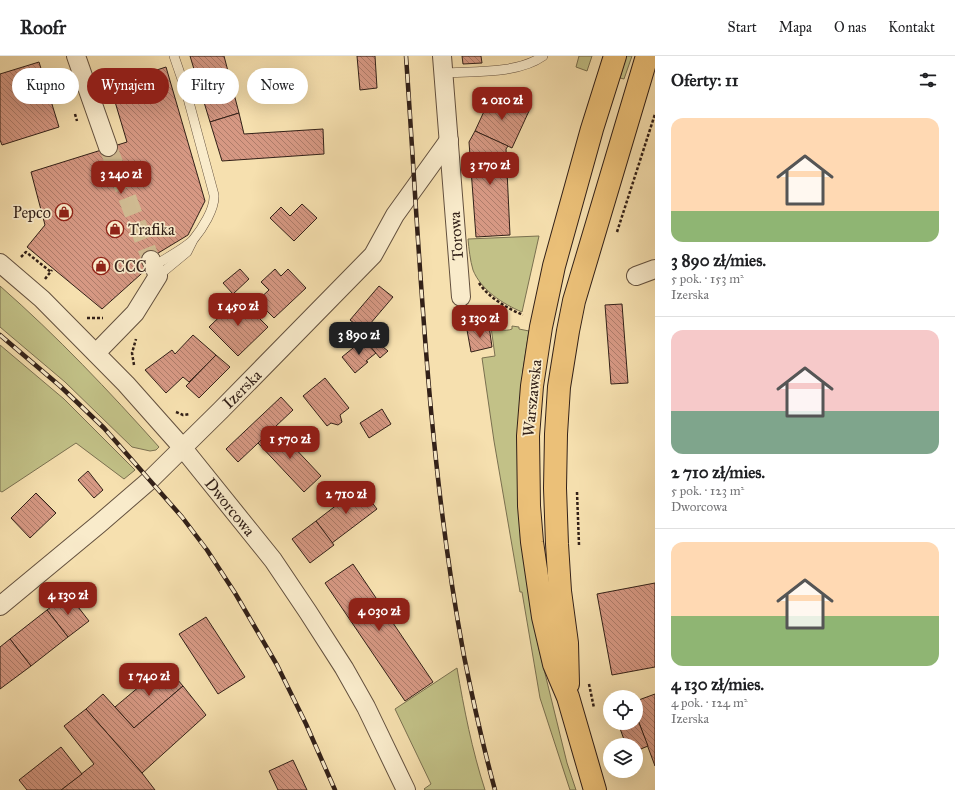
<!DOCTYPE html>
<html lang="pl">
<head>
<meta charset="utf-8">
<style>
	body { margin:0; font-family:"IM FELL Great Primer",serif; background:#f2f2f2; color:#202124; height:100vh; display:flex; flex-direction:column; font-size:15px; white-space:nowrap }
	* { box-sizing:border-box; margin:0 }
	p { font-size:13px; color:#757577 }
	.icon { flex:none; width:22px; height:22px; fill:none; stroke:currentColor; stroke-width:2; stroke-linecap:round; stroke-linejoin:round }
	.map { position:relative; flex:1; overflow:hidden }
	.side { display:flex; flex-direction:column; background:#fff; width:300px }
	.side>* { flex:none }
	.guide { position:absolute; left:12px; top:12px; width:380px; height:36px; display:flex; gap:8px }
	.controls { position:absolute; left:603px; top:634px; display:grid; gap:8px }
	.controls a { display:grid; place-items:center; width:40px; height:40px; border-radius:50%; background:#fff; box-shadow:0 4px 16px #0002; font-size:20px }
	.price { position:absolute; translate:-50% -34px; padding:0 9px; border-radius:8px; background:#8f2418; color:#fff; font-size:13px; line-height:26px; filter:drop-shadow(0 1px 2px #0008) }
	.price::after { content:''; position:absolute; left:50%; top:24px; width:12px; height:9px; margin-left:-6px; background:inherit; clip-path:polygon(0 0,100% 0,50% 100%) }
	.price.on { background:#222; color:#fff }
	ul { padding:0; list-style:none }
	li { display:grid; align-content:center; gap:8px; height:212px; padding:0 16px }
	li+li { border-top:1px solid #e0e0e0 }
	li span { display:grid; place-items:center; height:124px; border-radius:12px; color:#555 }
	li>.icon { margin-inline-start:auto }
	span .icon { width:72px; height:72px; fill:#fffc; stroke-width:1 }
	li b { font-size:17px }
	h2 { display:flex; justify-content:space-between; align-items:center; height:48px; padding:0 16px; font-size:17px }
	.chip { padding:0 14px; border-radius:18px; background:#fff; box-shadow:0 4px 16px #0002; font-size:14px; line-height:36px }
	.chip.on { background:#8f2418; color:#fff }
	header { display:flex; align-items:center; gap:24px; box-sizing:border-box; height:56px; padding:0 20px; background:#fff; border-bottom:1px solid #e0e0e0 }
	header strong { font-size:19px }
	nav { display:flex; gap:22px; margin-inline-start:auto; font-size:14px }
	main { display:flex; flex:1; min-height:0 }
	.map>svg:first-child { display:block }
	.green { fill:#c2c187; stroke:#7a7050 }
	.building { fill:url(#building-back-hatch); stroke:#322018 }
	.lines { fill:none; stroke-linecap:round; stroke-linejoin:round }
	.minor-tunnel { stroke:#cfba91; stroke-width:18; stroke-dasharray:18 9; stroke-linecap:butt }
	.service-casing { stroke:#63503e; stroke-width:10 }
	.minor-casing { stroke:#63503e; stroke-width:20 }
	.primary-casing { stroke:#322018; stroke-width:24 }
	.path { stroke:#322018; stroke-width:2.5; stroke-dasharray:3 2; stroke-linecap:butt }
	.service { stroke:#f9ebcb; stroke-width:9 }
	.minor { stroke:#f9ebcb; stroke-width:18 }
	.primary { stroke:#ebc078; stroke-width:22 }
	.rail-casing { stroke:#322018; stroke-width:4.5 }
	.rail { stroke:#f9ebcb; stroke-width:3; stroke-dasharray:9; stroke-linecap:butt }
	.labels { text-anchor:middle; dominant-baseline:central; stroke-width:3.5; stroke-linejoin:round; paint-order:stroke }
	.poi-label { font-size:16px; fill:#322018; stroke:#f9ebcb; text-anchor:start }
	.street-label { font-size:16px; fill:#322018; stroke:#f9ebcb }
</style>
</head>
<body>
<header>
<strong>Roofr</strong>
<nav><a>Start</a><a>Mapa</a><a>O nas</a><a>Kontakt</a></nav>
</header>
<main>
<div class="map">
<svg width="655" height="734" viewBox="0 0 655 734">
	<defs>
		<pattern id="building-back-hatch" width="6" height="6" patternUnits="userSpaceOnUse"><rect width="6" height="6" fill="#d69883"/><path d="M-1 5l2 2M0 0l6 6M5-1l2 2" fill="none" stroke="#ae7c6a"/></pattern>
	</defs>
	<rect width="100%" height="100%" fill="#f6e0af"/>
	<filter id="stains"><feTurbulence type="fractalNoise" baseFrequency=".005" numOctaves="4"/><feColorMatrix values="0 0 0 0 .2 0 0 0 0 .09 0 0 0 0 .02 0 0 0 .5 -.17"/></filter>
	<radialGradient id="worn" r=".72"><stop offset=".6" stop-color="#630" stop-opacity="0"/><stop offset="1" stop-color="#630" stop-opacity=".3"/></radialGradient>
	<g class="green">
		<path d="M579,0h13l-5,15 -11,-4z"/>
		<path d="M626,0h6l-8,23 -4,-1z"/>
		<path d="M539,180l-17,76c-19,-8 -41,-22 -49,-42 -3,-10 -4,-21 -5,-31z"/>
		<path d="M0,230c57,50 109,105 159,161l-3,3 -6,1 -18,-4 -67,-65 -65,-55z"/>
		<path d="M512,270l7,1v2l10,2 -6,39 -3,36 1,131 9,68 9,44 28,114 9,27h-6l-30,-92 -18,-106h-2l-26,-151 -12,-83 13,-2 -4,-29c6,2 14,5 21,2z"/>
		<path d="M0,289l64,54 71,71 -11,9 -48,-36 -74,49 -2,-1z"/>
		<path d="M457,612c7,41 15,82 28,122h-60l-1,-1 7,-5 -36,-75z"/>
	</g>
	<g class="building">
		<path d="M190,0h34l15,57 -29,9z"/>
		<path d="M357,0h18l2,32 -17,2z"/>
		<path d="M462,0h19l1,7 -19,1z"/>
		<path d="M39,6l20,65 -57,18 -2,-5v-66z"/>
		<path d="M166,11l39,134 -17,34 -38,23v8l-48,43 -75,-62 18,-22 -14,-53 96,-30 -17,-57z"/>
		<path d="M492,38l37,17 -17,37 -37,-17z"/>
		<path d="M239,57l5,21 79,-5 1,25 -102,7 -12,-39z"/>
		<path d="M475,75l33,15 -2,3 4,86 -34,2 -7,-95z"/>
		<path d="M302,148l15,14 -23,23 -24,-23 11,-11 9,9z"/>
		<path d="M240,213l9,10 -16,15 -10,-11z"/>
		<path d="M275,213l6,7 7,-7 18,19 -32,30 -17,-17 12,-11 -8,-8z"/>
		<path d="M379,230l14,11 -29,34 -14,-11z"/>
		<path d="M239,242l29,29 -30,29 -29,-29z"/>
		<path d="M622,248l6,79 -17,1 -6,-79z"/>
		<path d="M489,270l3,21 -21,5 -4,-22z"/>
		<path d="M193,279l23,20 -27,27 -6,-5 -17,16 -21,-23 27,-20 3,4z"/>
		<path d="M364,283l12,14 -10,8 2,1 -13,11 -13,-16z"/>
		<path d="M364,283h9l15,12 -8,7z"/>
		<path d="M216,299l14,12 -31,31 -13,-12z"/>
		<path d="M325,322l24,30 -9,7 2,7 -4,3 -7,-2 -4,3 -24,-30z"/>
		<path d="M281,341l12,13 -55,52 -12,-13z"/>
		<path d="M382,353l9,15 -22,14 -9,-15z"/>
		<path d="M275,371l46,49 -17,16 -46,-49z"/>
		<path d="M88,415l15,19 -9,8 -16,-18z"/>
		<path d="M360,431l17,22 -45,34 -16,-22z"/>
		<path d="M36,437l20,20 -26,25 -19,-20z"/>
		<path d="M316,465l18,24 -24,18 -18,-24z"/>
		<path d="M353,508l80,118 -28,19 -80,-118z"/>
		<path d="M655,527v84l-43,8 -15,-81z"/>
		<path d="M68,538l21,27 -21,16 -21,-27z"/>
		<path d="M47,554l21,27 -37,29 -21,-27z"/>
		<path d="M206,561l39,60 -27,17 -39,-60z"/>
		<path d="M10,583l21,27 -31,23v-42z"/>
		<path d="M165,609l18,21 -49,42 -19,-21z"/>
		<path d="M183,630l23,29 -64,58 -56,-64 17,-15 31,34z"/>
		<path d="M655,638v72l-19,-51v-14z"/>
		<path d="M86,653l56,64 13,17h-94l33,-26 -30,-38z"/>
		<path d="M636,659l12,31 -12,5v-6h-10l-8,-22h18z"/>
		<path d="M61,691l21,27 -21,16h-34l-8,-10z"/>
		<path d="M293,704l14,30h-29l-9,-19z"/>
	</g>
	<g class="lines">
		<path class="minor-tunnel" d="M108,91l43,113"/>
		<defs>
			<g id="service">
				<path d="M443,17c31,-2 75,1 100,-17"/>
				<path d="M154,210c9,-6 33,-19 39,-26 9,-11 22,-31 21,-45l-28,-104 -12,-35"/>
				<path d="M158,220l29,-24 5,-10"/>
			</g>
			<g id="minor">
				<path d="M76,0l32,91"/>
				<path d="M442,0l19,241"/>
				<path d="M0,207l42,36 84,85 56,63 91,113 35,52 36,56 22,39 40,83"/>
				<path d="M636,220l19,-7"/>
				<path d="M96,297l39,-40 23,-37 -7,-16"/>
				<path d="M0,550l99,-82 51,-44 71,-70 152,-155 22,-40 54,-75"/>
			</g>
			<g id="primary">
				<path d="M568,628l-1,-41 -7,-52 -3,-47 -2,-56 1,-54 3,-47 9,-56 6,-30 73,-245"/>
				<path d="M595,734l-27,-93 -14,-33 -11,-47 -11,-75 -3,-36 -1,-70 4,-50 9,-59 13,-61 38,-137 23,-73"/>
			</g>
		</defs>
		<use href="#service" class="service-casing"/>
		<use href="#minor" class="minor-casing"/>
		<use href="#primary" class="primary-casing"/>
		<g class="path">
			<path d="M75,58l2,7"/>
			<path d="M617,176l38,-118"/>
			<path d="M21,201l5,-5 25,20"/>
			<path d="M45,223l7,-9"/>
			<path d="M479,227c10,15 28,25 44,32"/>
			<path d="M87,262h16"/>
			<path d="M134,309l-2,-12 4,-14"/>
			<path d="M176,356l7,3 7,-1"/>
			<path d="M577,436l2,53"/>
			<path d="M589,628l5,24"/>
		</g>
		<use href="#service" class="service"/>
		<use href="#minor" class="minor"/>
		<use href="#primary" class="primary"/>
		<defs>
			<g id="rail">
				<path d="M406,0c14,200 21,402 58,600 9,45 19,90 31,134"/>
				<path d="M0,279l60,51 44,42 78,89 25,33 28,43 42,72 29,59 29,66"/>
			</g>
		</defs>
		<use href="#rail" class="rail-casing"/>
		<use href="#rail" class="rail"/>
	</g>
	<defs>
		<symbol id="shop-ring" viewBox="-11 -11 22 22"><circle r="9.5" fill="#f9ebcb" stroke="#8f2418" stroke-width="1.5"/><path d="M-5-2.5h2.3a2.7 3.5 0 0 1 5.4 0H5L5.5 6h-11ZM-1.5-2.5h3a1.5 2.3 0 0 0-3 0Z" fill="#8f2418"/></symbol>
	</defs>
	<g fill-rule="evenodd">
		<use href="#shop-ring" x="54" y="146" width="20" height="20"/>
		<use href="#shop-ring" x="105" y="163" width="20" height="20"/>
		<use href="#shop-ring" x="91" y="200" width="20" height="20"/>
	</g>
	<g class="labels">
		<g class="poi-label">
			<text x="51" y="156" text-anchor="end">Pepco</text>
			<text x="128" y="173">Trafika</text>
			<text x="114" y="210">CCC</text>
		</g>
		<g class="street-label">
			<text transform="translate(456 180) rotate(-94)">Torowa</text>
			<text transform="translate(242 333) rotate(-45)">Izerska</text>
			<text transform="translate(532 342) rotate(-84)">Warszawska</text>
			<text transform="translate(230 451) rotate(51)">Dworcowa</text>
		</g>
	</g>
	<rect width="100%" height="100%" filter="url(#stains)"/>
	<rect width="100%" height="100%" fill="url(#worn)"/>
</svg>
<div class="controls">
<a><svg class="icon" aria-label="locate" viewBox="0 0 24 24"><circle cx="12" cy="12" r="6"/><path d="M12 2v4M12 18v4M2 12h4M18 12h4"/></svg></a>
<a><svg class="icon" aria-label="layers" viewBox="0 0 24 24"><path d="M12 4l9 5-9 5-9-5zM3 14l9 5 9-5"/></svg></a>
</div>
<b class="price" style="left:502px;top:65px">2 010 zł</b>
<b class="price" style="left:490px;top:130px">3 170 zł</b>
<b class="price" style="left:121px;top:139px">3 240 zł</b>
<b class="price" style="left:238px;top:271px">1 450 zł</b>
<b class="price" style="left:480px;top:283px">3 130 zł</b>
<b class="price on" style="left:359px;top:300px">3 890 zł</b>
<b class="price" style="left:290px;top:404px">1 570 zł</b>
<b class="price" style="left:346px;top:459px">2 710 zł</b>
<b class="price" style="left:68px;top:560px">4 130 zł</b>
<b class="price" style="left:379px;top:576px">4 030 zł</b>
<b class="price" style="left:149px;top:641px">1 740 zł</b>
<div class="guide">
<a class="chip">Kupno</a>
<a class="chip on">Wynajem</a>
<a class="chip">Filtry</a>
<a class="chip">Nowe</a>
</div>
</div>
<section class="side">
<h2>Oferty: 11<svg class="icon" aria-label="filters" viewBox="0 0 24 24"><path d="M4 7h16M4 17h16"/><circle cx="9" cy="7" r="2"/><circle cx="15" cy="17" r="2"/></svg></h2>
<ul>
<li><span style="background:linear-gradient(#ffd9b3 75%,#8fb573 0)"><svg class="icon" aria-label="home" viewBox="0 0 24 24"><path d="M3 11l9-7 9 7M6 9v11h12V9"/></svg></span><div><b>3 890 zł/mies.</b><p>5 pok. · 153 m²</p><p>Izerska</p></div></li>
<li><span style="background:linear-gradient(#f6c9c9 65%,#7fa58c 0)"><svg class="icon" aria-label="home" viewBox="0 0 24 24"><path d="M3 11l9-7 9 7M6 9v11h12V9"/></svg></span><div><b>2 710 zł/mies.</b><p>5 pok. · 123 m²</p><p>Dworcowa</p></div></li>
<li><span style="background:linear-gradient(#ffd9b3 60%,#8fb573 0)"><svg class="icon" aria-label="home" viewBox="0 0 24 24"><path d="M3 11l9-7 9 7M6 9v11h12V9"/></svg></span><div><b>4 130 zł/mies.</b><p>4 pok. · 124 m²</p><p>Izerska</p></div></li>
</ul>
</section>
</main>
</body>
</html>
